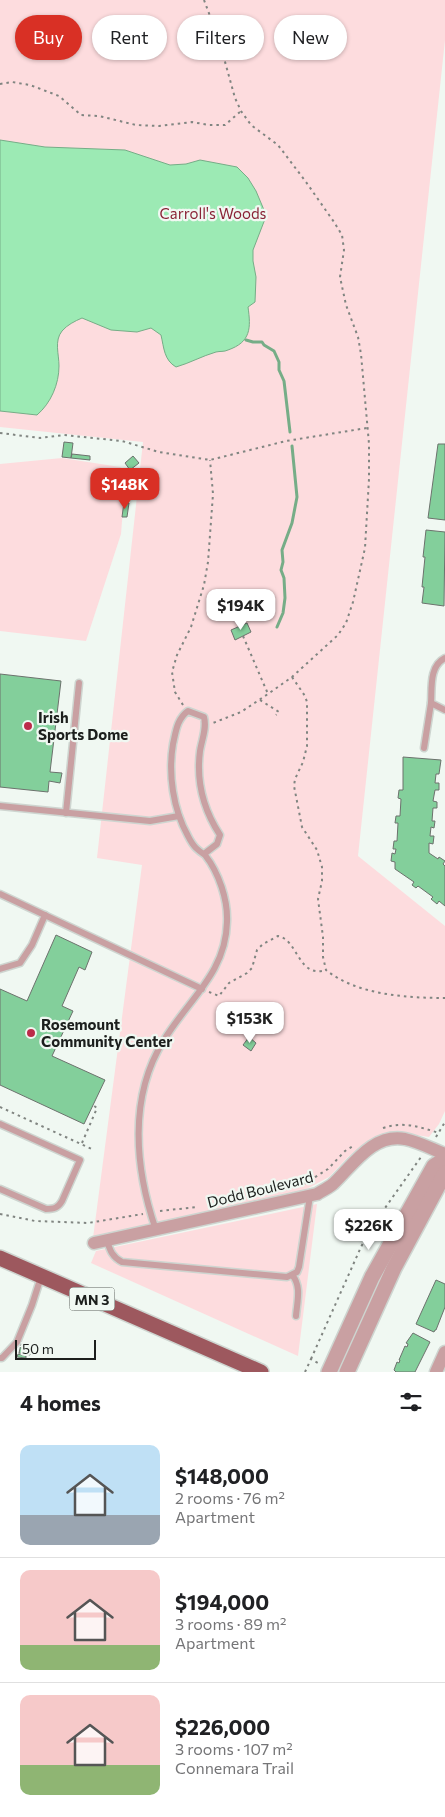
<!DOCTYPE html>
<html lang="en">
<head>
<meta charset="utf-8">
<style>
	body { margin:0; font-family:Commissioner,sans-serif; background:#f6f6f6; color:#202124; height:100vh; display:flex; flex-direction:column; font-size:19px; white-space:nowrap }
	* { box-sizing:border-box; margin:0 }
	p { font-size:16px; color:#757577 }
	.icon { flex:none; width:28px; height:28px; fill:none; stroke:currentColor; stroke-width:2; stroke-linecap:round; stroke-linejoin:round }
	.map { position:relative; height:1372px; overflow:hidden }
	.side { display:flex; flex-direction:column; background:#fff; flex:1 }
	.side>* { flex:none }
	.hud { position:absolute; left:15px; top:15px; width:415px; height:45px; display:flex; gap:10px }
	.scale { position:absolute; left:15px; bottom:12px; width:81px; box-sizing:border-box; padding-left:5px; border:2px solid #1c1f1d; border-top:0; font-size:14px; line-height:18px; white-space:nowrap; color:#1c1f1d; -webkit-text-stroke:4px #f0f8f2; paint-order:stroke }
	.price { position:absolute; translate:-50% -42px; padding:0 11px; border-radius:10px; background:#fff; color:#222; font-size:16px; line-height:32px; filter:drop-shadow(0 1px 2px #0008) }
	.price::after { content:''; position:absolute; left:50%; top:30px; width:15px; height:11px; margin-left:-8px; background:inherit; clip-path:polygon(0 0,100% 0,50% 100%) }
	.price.on { background:#d93025; color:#fff }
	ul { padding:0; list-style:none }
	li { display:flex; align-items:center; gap:15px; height:125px; padding:0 20px }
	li+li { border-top:1px solid #e0e0e0 }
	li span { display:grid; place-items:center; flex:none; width:140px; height:100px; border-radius:10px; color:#555 }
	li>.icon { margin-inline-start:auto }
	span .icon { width:60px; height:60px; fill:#fffc; stroke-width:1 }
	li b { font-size:21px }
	h2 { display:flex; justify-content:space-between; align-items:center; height:60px; padding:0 20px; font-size:21px }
	.pill { padding:0 18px; border-radius:22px; background:#fff; box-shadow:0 1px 4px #0004; font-size:18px; line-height:45px }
	.pill.on { background:#d93025; color:#fff }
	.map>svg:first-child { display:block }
	.green { fill:#fddcde }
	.water { fill:#9ceab4; stroke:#76ad87 }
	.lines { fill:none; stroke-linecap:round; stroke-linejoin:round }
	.stream { stroke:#76ad87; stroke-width:3 }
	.building { fill:#83cf9b; stroke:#6c726d }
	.service-casing { stroke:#ced5d0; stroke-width:9 }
	.minor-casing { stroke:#ced5d0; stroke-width:15 }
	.tertiary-casing { stroke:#ced5d0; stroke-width:18 }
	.primary-casing { stroke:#ced5d0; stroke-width:18 }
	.path { stroke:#808581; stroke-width:2; stroke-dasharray:2.5 4; stroke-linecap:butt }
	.service { stroke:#c9a0a2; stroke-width:6 }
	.minor { stroke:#c9a0a2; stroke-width:12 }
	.tertiary { stroke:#c9a0a2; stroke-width:15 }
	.primary { stroke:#9d585e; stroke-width:15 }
	.poi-dot { fill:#bc2b49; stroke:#f0f8f2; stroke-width:2 }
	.labels { text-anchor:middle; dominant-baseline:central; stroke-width:4.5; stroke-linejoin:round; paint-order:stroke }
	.shield { fill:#f0f8f2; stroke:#5c605d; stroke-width:1 }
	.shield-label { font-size:14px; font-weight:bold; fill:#1c1f1d }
	.park-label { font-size:15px; fill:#8a2336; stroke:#f0f8f2 }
	.poi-label { font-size:15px; font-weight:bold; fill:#1c1f1d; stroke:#f0f8f2; text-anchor:start }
	.street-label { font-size:15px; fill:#1c1f1d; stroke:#f0f8f2 }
</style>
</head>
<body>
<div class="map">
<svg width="445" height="1372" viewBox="0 0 445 1372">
	<rect width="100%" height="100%" fill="#f0f8f2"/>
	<g class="green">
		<path d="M0,0h445v40l-87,816 87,70v185l-6,13 -10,13 -32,-5 -30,10 -19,15 -19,20 -28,15 -208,46 49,-373 -45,-7 46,-416 -143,-15z"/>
		<path d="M62,458l58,9 6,4 -5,63 -35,107 -86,-10v-167z"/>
		<path d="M317,1204l-19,152 -207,-93 5,-12z"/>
	</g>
	<path class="water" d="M0,140l45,7 80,3 45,15 16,-1 14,-4 37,7 11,11 8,13 8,19 1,9 -12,31v11l3,16 -1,25 -7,5c3,21 3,35 -20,43 -4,2 -8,1 -12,2 -14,4 -26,11 -40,15 -12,-7 -12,-19 -15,-32l-10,-7 -14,4 -26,-2 -29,-12c-7,3 -15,7 -20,13 -8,10 -3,23 -3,35 0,18 -8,37 -22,49l-37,-4z"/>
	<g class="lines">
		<g class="stream">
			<path d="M246,340l7,2h9l2,3 10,6 5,11v8l5,11 6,51"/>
			<path d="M277,627l6,-14 2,-15 -1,-20 -3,-8 2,-8 -1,-12 10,-27 5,-26 -5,-51"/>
		</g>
	</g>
	<g class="building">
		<path d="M64,442l9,1 -2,15 -9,-1z"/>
		<path d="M438,444h7v76l-17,-2z"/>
		<path d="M72,454l18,2v4l-19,-2z"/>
		<path d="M133,456l6,7 -9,7 -5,-7z"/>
		<path d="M124,502l5,1 -2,14h-5z"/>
		<path d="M426,530l19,2 -1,74 -22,-3 2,-16h-2l3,-30h-2z"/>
		<path d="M247,623l4,9 -16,8 -4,-10z"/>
		<path d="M0,674l61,7 -11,91 12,1 -2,10 -11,-2 -1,11 -48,-5z"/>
		<path d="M403,757l38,3 -2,14h-3l-1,9h4v7h-4l-2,11 4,1v6h-4l-1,13h3l-1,7 -3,-1 -1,9h4l-1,8 -4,-1v10l9,6 1,-2 6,4 -2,3 2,2v40l-6,-5 -2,3 -6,-5 2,-2 -15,-11 -2,2 -4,-3 2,-3 -19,-13v-7l-4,-1 1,-8 3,1 1,-5h-3l1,-8h3l1,-18h-3l1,-7h4l1,-17 -3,-1 1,-8h4z"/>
		<path d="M56,935l36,17 -7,18 -6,-3 -17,39 11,5 -21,45 53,24 -21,44 -84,-39v-96l27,12z"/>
		<path d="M249,1037l7,6 -5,8 -8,-6z"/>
		<path d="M436,1280l9,4v23l-9,23h-1l-1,2 -18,-8z"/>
		<path d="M413,1333l17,9 -15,30h-19l-2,-2 3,-8 2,1 1,-3h-1l6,-14 2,1 1,-3 -2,-1z"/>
		<path d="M21,1344l11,2 -2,9 -11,-2z"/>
		<path d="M18,1354l8,2v2l-9,-1z"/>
	</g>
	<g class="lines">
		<defs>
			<g id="service">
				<path d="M445,658c-16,8 -13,30 -14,45l14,7"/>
				<path d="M424,748l7,-45"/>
				<path d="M0,806l150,15 29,-5"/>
				<path d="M66,813l13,-130"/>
				<path d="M0,894l202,95"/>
				<path d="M0,969l20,-6 12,-18 13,-30"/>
				<path d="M0,1124l80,36 -18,41c-4,7 -8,8 -16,8l-46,-20"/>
				<path d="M156,1230c-21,-61 -28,-133 8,-190 24,-40 62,-67 63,-118 1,-22 -8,-49 -22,-67 -3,-2 -6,-4 -9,-7 -3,-3 -6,-8 -8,-12 -15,-27 -20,-62 -15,-92 3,-13 4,-25 15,-33l16,6c3,11 -2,22 -4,34 -4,31 3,58 20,84l-3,9 -13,10"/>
				<path d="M107,1241c3,9 5,16 15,21l165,15 10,-5 2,-5 11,-71"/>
				<path d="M292,1275c10,11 5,27 4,41"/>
				<path d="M0,1358h2l15,-16 15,-37 9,-28"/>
			</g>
			<g id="minor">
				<path d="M94,1243l223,-49c5,-3 11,-6 16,-10 20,-19 40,-51 72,-45 14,3 27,10 40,15"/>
				<path d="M436,1372l9,-20"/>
			</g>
			<g id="tertiary">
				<path d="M329,1372l43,-95 62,-111 11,-7"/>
				<path d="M347,1372l47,-104 51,-95"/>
			</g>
			<path id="primary" d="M0,1258l261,114"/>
		</defs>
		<use href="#service" class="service-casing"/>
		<use href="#minor" class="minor-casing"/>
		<use href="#tertiary" class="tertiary-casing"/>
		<use href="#primary" class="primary-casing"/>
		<g class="path">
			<path d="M204,0l15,40 16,58 6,13 10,14 27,20 28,37 28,40 8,13 2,15 -4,27 6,28 12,32 3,17 8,90v35l-4,69 -12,54 -7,21 -8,12 -46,42 -24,17 -27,18 -28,11"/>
			<path d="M0,84l12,-2 18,3 29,11 22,19 18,1 37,9 23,1 33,-4 17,3h16l16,-14"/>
			<path d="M0,433l40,5 24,-3 58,6 37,11 51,8 76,-19 81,-13"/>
			<path d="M243,636l25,58"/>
			<path d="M292,677l13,19 2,6v44l-4,16 -8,17 -1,7 8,41 15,23 5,17v14l-4,18 5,38v20l3,13c31,25 81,28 119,28"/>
			<path d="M260,700l19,12 -3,3"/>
			<path d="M183,705l-8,-13 -3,-20 5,-17 14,-28 13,-42 4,-23 5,-68 -3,-34"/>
			<path d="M209,992l10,4 10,-13 18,-10 5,-5 5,-18 6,-6 15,-8c20,3 20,43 48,34"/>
			<path d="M0,1107l94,43"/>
			<path d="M383,1128c20,-7 37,-1 56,5"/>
			<path d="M436,1137l9,-15"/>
			<path d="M82,1143l15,-35 -4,-3"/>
			<path d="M304,1184l24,-15 17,-18 8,-5"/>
			<path d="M160,1211l37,-4"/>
			<path d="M0,1214l35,7 53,2 55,-9"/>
			<path d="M311,1359l50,-112 12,-22 48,-68"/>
			<path d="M305,1372l6,-13 7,4"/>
		</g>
		<use href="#service" class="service"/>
		<use href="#minor" class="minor"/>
		<use href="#tertiary" class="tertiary"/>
		<use href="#primary" class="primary"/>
	</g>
	<g class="poi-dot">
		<circle cx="28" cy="726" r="5"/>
		<circle cx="31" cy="1033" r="5"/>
	</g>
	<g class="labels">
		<rect class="shield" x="69.5" y="1287.5" width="45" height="23" rx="4"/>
		<g class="shield-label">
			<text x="92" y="1299">MN 3</text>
		</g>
		<g class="park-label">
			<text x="213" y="213">Carroll's Woods</text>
		</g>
		<g class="poi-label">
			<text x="38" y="717">Irish<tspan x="38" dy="17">Sports Dome</tspan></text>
			<text x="41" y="1024">Rosemount<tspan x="41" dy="17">Community Center</tspan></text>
		</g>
		<g class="street-label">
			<text transform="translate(260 1189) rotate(-14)">Dodd Boulevard</text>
		</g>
	</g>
</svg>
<div class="scale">50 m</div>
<b class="price on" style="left:125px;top:510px">$148K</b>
<b class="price" style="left:241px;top:631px">$194K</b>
<b class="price" style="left:250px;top:1044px">$153K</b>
<b class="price" style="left:369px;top:1251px">$226K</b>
<div class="hud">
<a class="pill on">Buy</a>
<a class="pill">Rent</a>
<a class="pill">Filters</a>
<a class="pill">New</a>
</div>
</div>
<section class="side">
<h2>4 homes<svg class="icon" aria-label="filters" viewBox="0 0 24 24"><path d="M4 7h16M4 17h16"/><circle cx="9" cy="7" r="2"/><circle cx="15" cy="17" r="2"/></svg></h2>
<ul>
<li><span style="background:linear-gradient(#bfe0f5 70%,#9aa5b1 0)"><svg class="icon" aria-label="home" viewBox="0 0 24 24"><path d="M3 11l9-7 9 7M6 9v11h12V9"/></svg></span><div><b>$148,000</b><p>2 rooms · 76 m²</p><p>Apartment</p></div></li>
<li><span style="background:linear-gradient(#f6c9c9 75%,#8fb573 0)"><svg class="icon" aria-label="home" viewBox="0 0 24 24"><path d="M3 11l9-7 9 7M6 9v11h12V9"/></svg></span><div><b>$194,000</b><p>3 rooms · 89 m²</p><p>Apartment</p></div></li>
<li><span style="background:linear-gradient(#f6c9c9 70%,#8fb573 0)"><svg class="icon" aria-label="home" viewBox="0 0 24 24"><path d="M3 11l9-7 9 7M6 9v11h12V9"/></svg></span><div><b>$226,000</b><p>3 rooms · 107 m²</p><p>Connemara Trail</p></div></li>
</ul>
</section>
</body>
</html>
